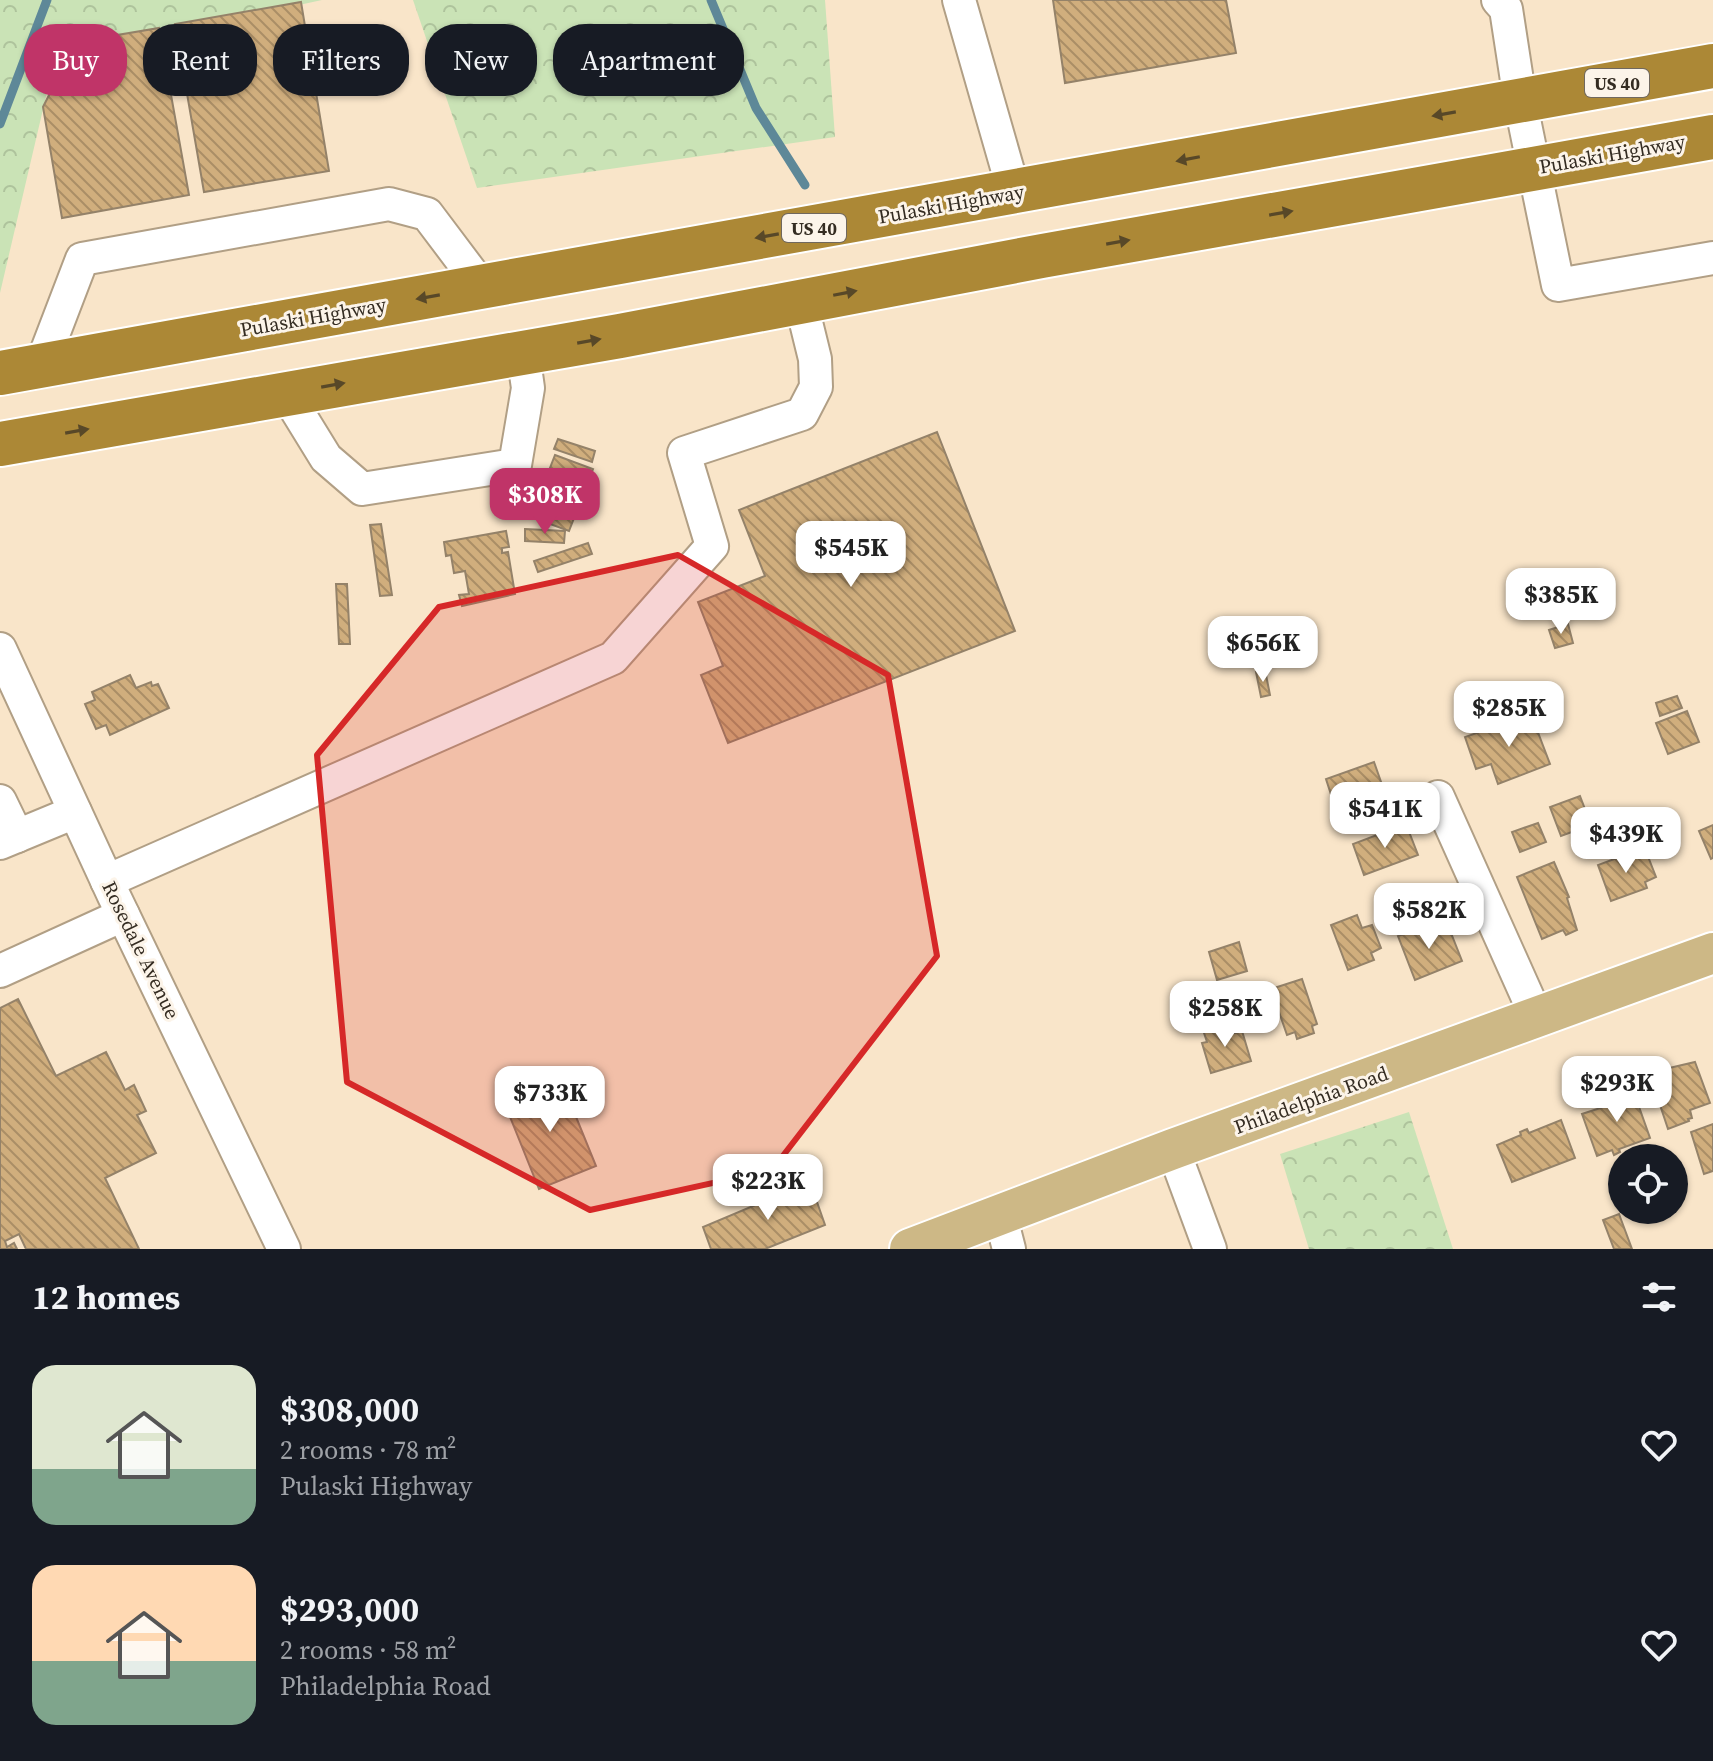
<!DOCTYPE html>
<html lang="en">
<head>
<meta charset="utf-8">
<style>
	body { margin:0; font-family:"Source Serif 4",serif; background:#242831; color:#f1f3f6; height:100vh; display:flex; flex-direction:column; font-size:30px; white-space:nowrap }
	* { box-sizing:border-box; margin:0 }
	p { font-size:26px; color:#9ea1a6 }
	.icon { flex:none; width:44px; height:44px; fill:none; stroke:currentColor; stroke-width:2; stroke-linecap:round; stroke-linejoin:round }
	.map { position:relative; height:1249px; overflow:hidden }
	.details { display:flex; flex-direction:column; background:#171b24; flex:1 }
	.details>* { flex:none }
	.hud { position:absolute; left:24px; top:24px; width:800px; height:72px; display:flex; gap:16px }
	.buttons { position:absolute; left:1608px; top:1144px; display:grid; gap:16px }
	.buttons a { display:grid; place-items:center; width:80px; height:80px; border-radius:50%; background:#171b24; box-shadow:0 2px 6px #0004; font-size:40px }
	.price { position:absolute; translate:-50% -68px; padding:0 18px; border-radius:16px; background:#fff; color:#222; font-size:26px; line-height:52px; filter:drop-shadow(0 2px 4px #0008) }
	.price::after { content:''; position:absolute; left:50%; top:48px; width:24px; height:18px; margin-left:-12px; background:inherit; clip-path:polygon(0 0,100% 0,50% 100%) }
	.price.current { background:#c03468; color:#fff }
	ul { padding:0; list-style:none }
	li { display:flex; align-items:center; gap:24px; height:200px; padding:0 32px }
	li span { display:grid; place-items:center; flex:none; width:224px; height:160px; border-radius:24px; color:#555 }
	li>.icon { margin-inline-start:auto }
	span .icon { width:96px; height:96px; fill:#fffc; stroke-width:1 }
	li b { font-size:34px }
	h2 { display:flex; justify-content:space-between; align-items:center; height:96px; padding:0 32px; font-size:34px }
	.tag { padding:0 28px; border-radius:32px; background:#171b24; box-shadow:0 2px 6px #0004; font-size:28px; line-height:72px }
	.tag.current { background:#c03468; color:#fff }
	.map>svg:first-child { display:block }
	.forest { fill:url(#forest-crowns) }
	.lines { fill:none; stroke-linecap:round; stroke-linejoin:round }
	.stream { stroke:#5e8898; stroke-width:9 }
	.building { fill:url(#building-back-hatch); stroke:#948269; stroke-width:2 }
	.minor-casing { stroke:#b19f85; stroke-width:36 }
	.major-casing { stroke:#fff; stroke-width:44 }
	.highway-casing { stroke:#fff; stroke-width:48 }
	.minor { stroke:#fff; stroke-width:32 }
	.major { stroke:#cdb886; stroke-width:40 }
	.highway { stroke:#ac8836; stroke-width:44 }
	.oneway { fill:#584828 }
	.marked { fill:#d62828; fill-opacity:0.2; stroke:#d62828; stroke-width:6; stroke-linejoin:round }
	.labels { text-anchor:middle; dominant-baseline:central; stroke-width:6; stroke-linejoin:round; paint-order:stroke }
	.shield { fill:#fcf4e9; stroke:#70685e; stroke-width:2 }
	.shield-label { font-size:18px; font-weight:bold; fill:#342c22 }
	.street-label { font-size:20px; fill:#342c22; stroke:#fcf4e9 }
</style>
</head>
<body>
<div class="map">
<svg width="1713" height="1249" viewBox="0 0 1713 1249">
	<defs>
		<pattern id="forest-crowns" width="20" height="18" patternUnits="userSpaceOnUse" patternTransform="scale(2)"><rect width="20" height="18" fill="#cae3b6"/><path d="M2 6a3 3 0 1 1 6 0M12 15a3 3 0 1 1 6 0" fill="none" stroke="#aec39c"/></pattern>
		<pattern id="building-back-hatch" width="6" height="6" patternUnits="userSpaceOnUse" patternTransform="scale(2)"><rect width="6" height="6" fill="#d0ae7d"/><path d="M-1 5l2 2M0 0l6 6M5-1l2 2" fill="none" stroke="#aa8e66"/></pattern>
	</defs>
	<rect width="100%" height="100%" fill="#f9e5c9"/>
	<g class="forest">
		<path d="M0,0h322l-267,58 -55,235z"/>
		<path d="M413,0h412l10,137 -358,51z"/>
		<path d="M1409,1112l44,137h-144l-29,-95z"/>
	</g>
	<g class="lines">
		<g class="stream">
			<path d="M711,0l45,108 49,77"/>
			<path d="M0,124l47,-124"/>
		</g>
	</g>
	<g class="building">
		<path d="M1053,0h173l10,53 -171,30z"/>
		<path d="M301,2l28,169 -125,21 -29,-168z"/>
		<path d="M159,28l30,167 -127,23 -19,-111 33,-65z"/>
		<path d="M937,432l78,199 -287,112 -27,-68 22,-9 -25,-64 67,-26 -26,-66z"/>
		<path d="M558,439l37,12 -3,11 -38,-13z"/>
		<path d="M555,455l38,14 -24,62 -38,-14z"/>
		<path d="M381,524l11,71 -12,1 -10,-71z"/>
		<path d="M525,529l40,2 -1,12 -39,-2z"/>
		<path d="M506,531l3,16 -7,1v5l6,-1 7,42 -53,12 -3,-11 10,-1 -4,-23 -11,2 -3,-18 -5,1 -2,-14z"/>
		<path d="M588,543l4,11 -54,18 -4,-11z"/>
		<path d="M336,584h11l3,60h-11z"/>
		<path d="M1568,624l5,19 -18,5 -6,-18z"/>
		<path d="M1265,670l5,25 -9,2 -5,-25z"/>
		<path d="M130,675l6,13 15,-6 1,4 6,-2 11,24 -59,27 -4,-10 -10,4 -11,-25 10,-4 -3,-8z"/>
		<path d="M1677,696l5,12 -22,8 -4,-13z"/>
		<path d="M1687,711l12,31 -31,12 -12,-31z"/>
		<path d="M1531,714l19,50 -52,20 -7,-20 -15,5 -11,-32z"/>
		<path d="M1374,762l13,37 -49,17 -12,-37z"/>
		<path d="M1580,796l11,29 -30,11 -11,-29z"/>
		<path d="M1538,823l8,19 -26,10 -8,-20z"/>
		<path d="M1406,824l12,31 -54,20 -11,-31z"/>
		<path d="M1713,825v33l-2,1 -12,-28z"/>
		<path d="M1633,852l3,6 11,-4 9,23 -11,5 2,6 -36,13 -13,-36z"/>
		<path d="M1554,862l15,35 -2,1 10,32 -11,5 -3,-5 -21,9 -25,-62z"/>
		<path d="M1357,915l5,13 10,-3 9,23 -10,5 3,7 -26,10 -17,-45z"/>
		<path d="M1425,926l4,10 20,-8 13,33 -47,19 -17,-44z"/>
		<path d="M1239,942l8,29 -30,9 -8,-28z"/>
		<path d="M1302,979l15,45 -5,2 2,7 -17,6 -2,-7 -8,3 -16,-46z"/>
		<path d="M18,999l38,77 50,-24 19,38 9,-5 12,26 -9,4 19,38 -51,25 34,71h-113l-7,-15 -14,7 2,6 7,-4 3,6h-17v-241z"/>
		<path d="M1224,1024l3,11 15,-4 9,30 -40,12 -9,-30 5,-1 -4,-12z"/>
		<path d="M1695,1062l15,41 -20,7 2,8 -4,1 1,2 -21,8 -17,-51 15,-5 -1,-4z"/>
		<path d="M561,1080l35,86 -57,23 -35,-87z"/>
		<path d="M1632,1087l18,51 -31,11 1,3 -6,3 -2,-5 -15,6 -15,-42 31,-10 -4,-9z"/>
		<path d="M1561,1120l14,38 -63,24 -15,-37 24,-10 -1,-3 7,-3 2,4z"/>
		<path d="M1713,1124v47l-9,3 -13,-42z"/>
		<path d="M810,1182l15,43 -60,24h-54l-8,-22z"/>
		<path d="M1619,1214l13,35h-18l-11,-29z"/>
	</g>
	<g class="lines">
		<defs>
			<g id="minor">
				<path d="M959,0l55,192"/>
				<path d="M1498,0l8,9 14,91 38,185 155,-27"/>
				<path d="M41,366l41,-107 307,-55 38,10 55,73"/>
				<path d="M286,393l40,65 36,31 153,-24 13,-77 -5,-35"/>
				<path d="M0,649l114,247 170,353"/>
				<path d="M1438,797l99,221"/>
				<path d="M0,801l17,35"/>
				<path d="M0,843l75,-31"/>
				<path d="M107,881l506,-223 99,-112 -28,-93 118,-39 14,-27 -1,-28 -14,-57"/>
				<path d="M0,971l123,-56"/>
				<path d="M1173,1149l37,100"/>
				<path d="M1000,1214l9,35"/>
			</g>
			<path id="major" d="M910,1249l263,-100 540,-196"/>
			<g id="highway">
				<path d="M0,373l1713,-307"/>
				<path d="M0,444l620,-108 422,-80 671,-119"/>
			</g>
		</defs>
		<use href="#minor" class="minor-casing"/>
		<use href="#major" class="major-casing"/>
		<use href="#highway" class="highway-casing"/>
		<use href="#minor" class="minor"/>
		<use href="#major" class="major"/>
		<use href="#highway" class="highway"/>
	</g>
	<defs><path id="oneway-solid" d="M-6-.8H1V-3.2L6.5 0L1 3.2V.8H-6Z" transform="scale(2)"/></defs>
	<g class="oneway">
		<use href="#oneway-solid" transform="translate(1444 114) rotate(170)"/>
		<use href="#oneway-solid" transform="translate(1188 159) rotate(169)"/>
		<use href="#oneway-solid" transform="translate(1281 213) rotate(-10)"/>
		<use href="#oneway-solid" transform="translate(767 236) rotate(170)"/>
		<use href="#oneway-solid" transform="translate(1118 242) rotate(-10)"/>
		<use href="#oneway-solid" transform="translate(845 293) rotate(-11)"/>
		<use href="#oneway-solid" transform="translate(428 297) rotate(170)"/>
		<use href="#oneway-solid" transform="translate(589 341) rotate(-10)"/>
		<use href="#oneway-solid" transform="translate(333 385) rotate(-10)"/>
		<use href="#oneway-solid" transform="translate(77 431) rotate(-10)"/>
	</g>
	<path class="marked" d="M678,555l210,120 49,281 -165,214 -182,40 -243,-128 -30,-327 122,-148z"/>
	<g class="labels">
		<g class="shield">
			<rect x="1585" y="69" width="64" height="28" rx="6"/>
			<rect x="782" y="214" width="64" height="28" rx="6"/>
		</g>
		<g class="shield-label">
			<text x="1617" y="83">US 40</text>
			<text x="814" y="228">US 40</text>
		</g>
		<g class="street-label">
			<text transform="translate(1612 154) rotate(-10)">Pulaski Highway</text>
			<text transform="translate(951 204) rotate(-10)">Pulaski Highway</text>
			<text transform="translate(313 317) rotate(-10)">Pulaski Highway</text>
			<text transform="translate(141 950) rotate(64)">Rosedale Avenue</text>
			<text transform="translate(1311 1100) rotate(-20)">Philadelphia Road</text>
		</g>
	</g>
</svg>
<div class="buttons">
<a><svg class="icon" aria-label="locate" viewBox="0 0 24 24"><circle cx="12" cy="12" r="6"/><path d="M12 2v4M12 18v4M2 12h4M18 12h4"/></svg></a>
</div>
<b class="price current" style="left:545px;top:536px">$308K</b>
<b class="price" style="left:851px;top:589px">$545K</b>
<b class="price" style="left:1561px;top:636px">$385K</b>
<b class="price" style="left:1263px;top:684px">$656K</b>
<b class="price" style="left:1509px;top:749px">$285K</b>
<b class="price" style="left:1385px;top:850px">$541K</b>
<b class="price" style="left:1626px;top:875px">$439K</b>
<b class="price" style="left:1429px;top:951px">$582K</b>
<b class="price" style="left:1225px;top:1049px">$258K</b>
<b class="price" style="left:1617px;top:1124px">$293K</b>
<b class="price" style="left:550px;top:1134px">$733K</b>
<b class="price" style="left:768px;top:1222px">$223K</b>
<div class="hud">
<a class="tag current">Buy</a>
<a class="tag">Rent</a>
<a class="tag">Filters</a>
<a class="tag">New</a>
<a class="tag">Apartment</a>
</div>
</div>
<section class="details">
<h2>12 homes<svg class="icon" aria-label="filters" viewBox="0 0 24 24"><path d="M4 7h16M4 17h16"/><circle cx="9" cy="7" r="2"/><circle cx="15" cy="17" r="2"/></svg></h2>
<ul>
<li><span style="background:linear-gradient(#dfe7d0 65%,#7fa58c 0)"><svg class="icon" aria-label="home" viewBox="0 0 24 24"><path d="M3 11l9-7 9 7M6 9v11h12V9"/></svg></span><div><b>$308,000</b><p>2 rooms · 78 m²</p><p>Pulaski Highway</p></div><svg class="icon" aria-label="heart" viewBox="0 0 24 24"><path d="M12 20l-8-8c-3-5 5-10 8-4 3-6 11-1 8 4z"/></svg></li>
<li><span style="background:linear-gradient(#ffd9b3 60%,#7fa58c 0)"><svg class="icon" aria-label="home" viewBox="0 0 24 24"><path d="M3 11l9-7 9 7M6 9v11h12V9"/></svg></span><div><b>$293,000</b><p>2 rooms · 58 m²</p><p>Philadelphia Road</p></div><svg class="icon" aria-label="heart" viewBox="0 0 24 24"><path d="M12 20l-8-8c-3-5 5-10 8-4 3-6 11-1 8 4z"/></svg></li>
</ul>
</section>
</body>
</html>
